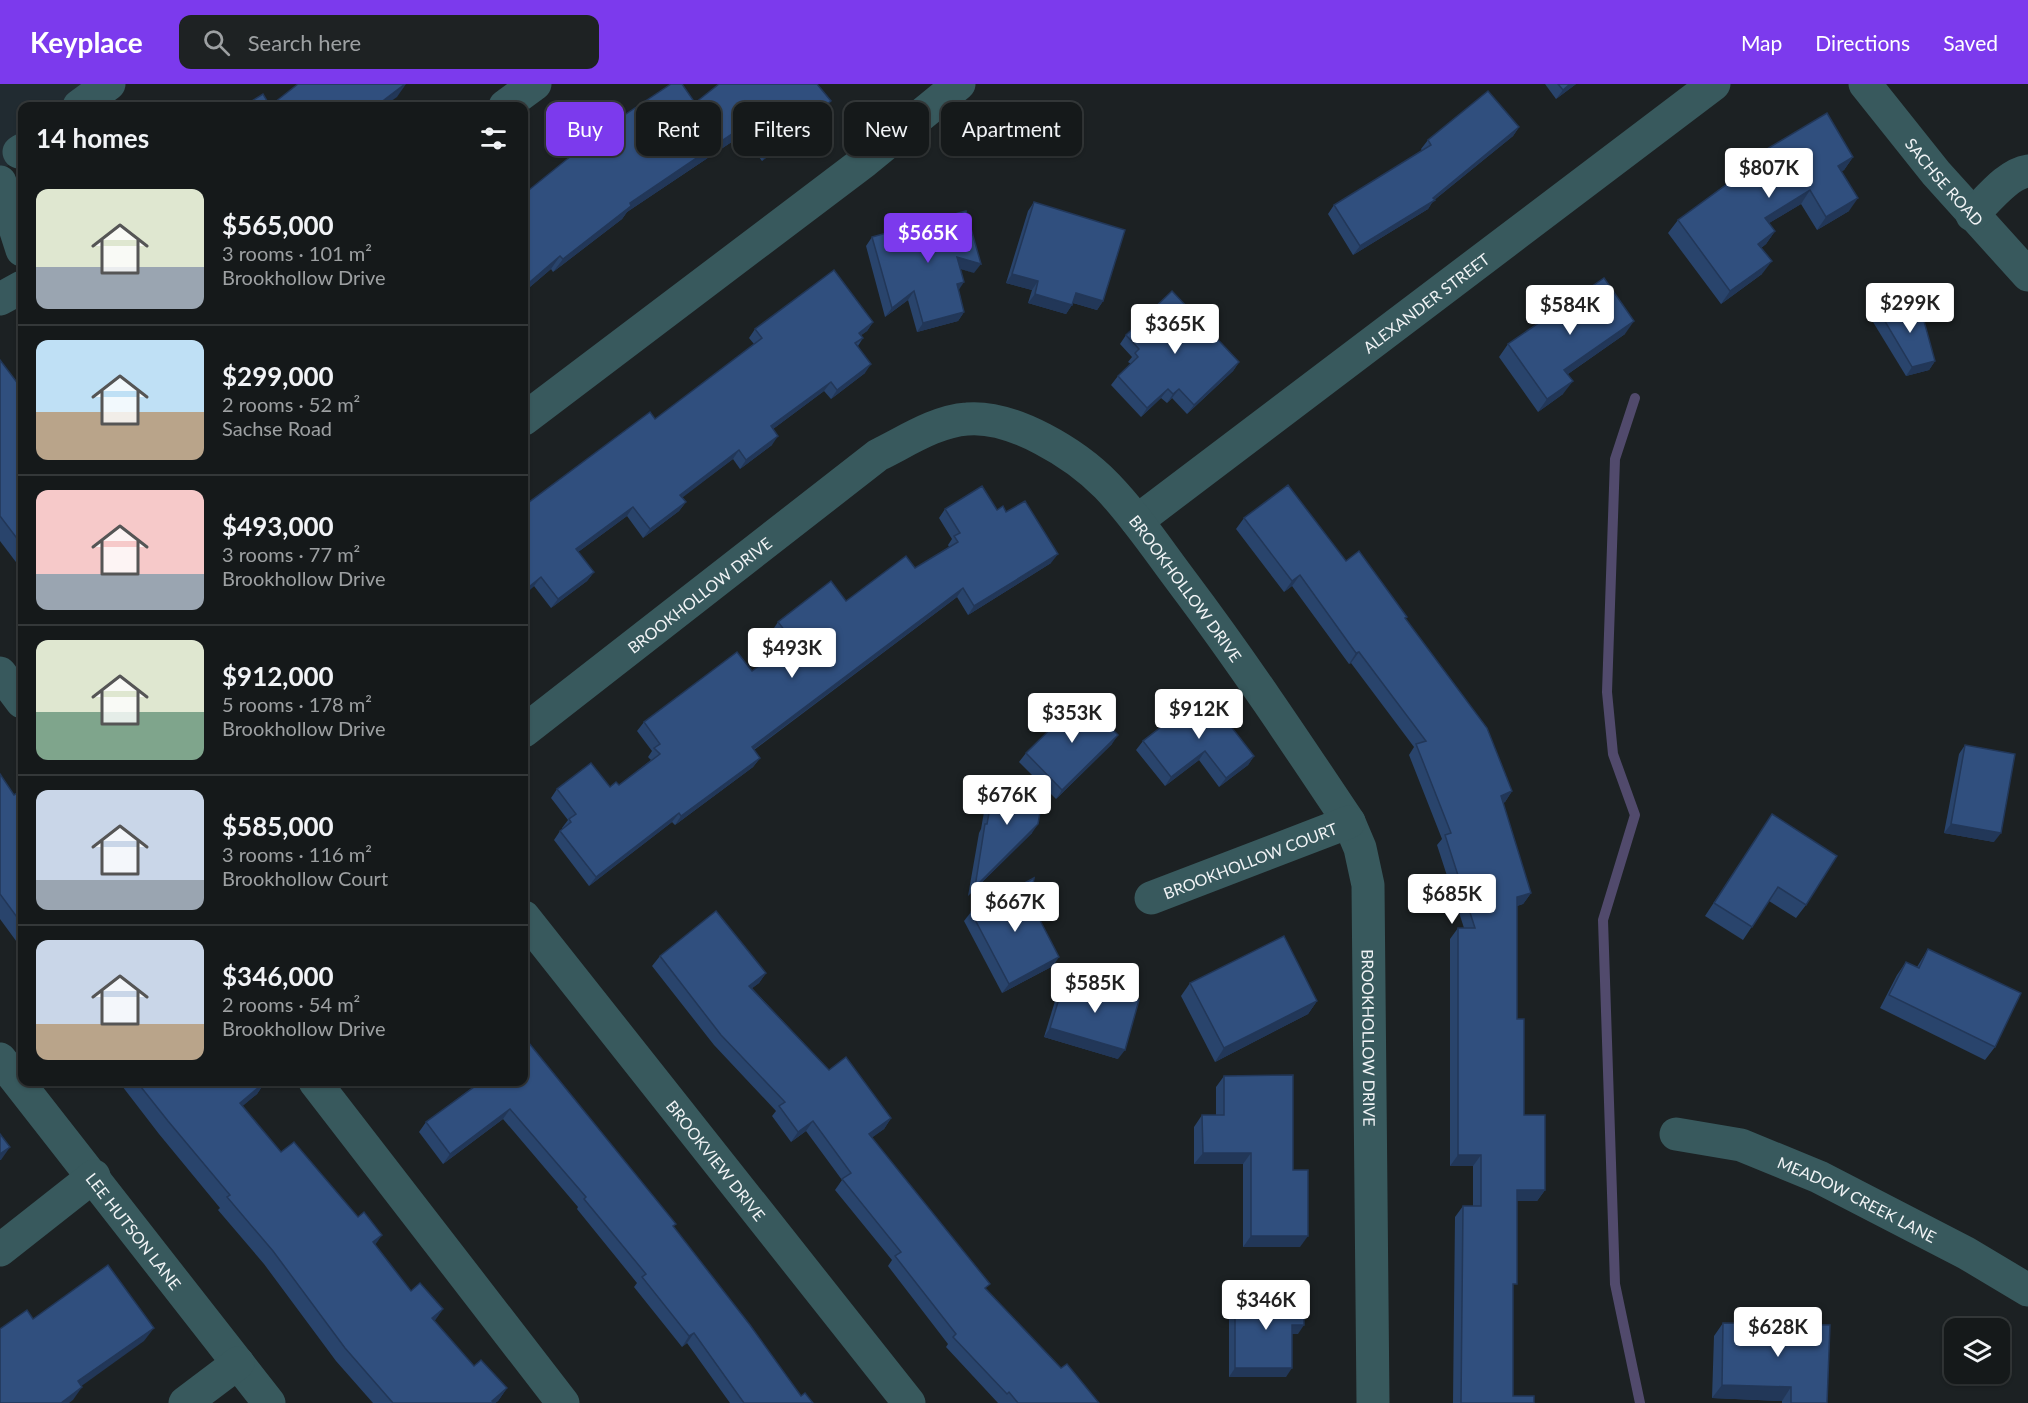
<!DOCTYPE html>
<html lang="en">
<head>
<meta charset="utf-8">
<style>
	body { margin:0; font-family:Lato,sans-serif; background:#1e2223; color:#f1f3f6; height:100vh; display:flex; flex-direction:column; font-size:22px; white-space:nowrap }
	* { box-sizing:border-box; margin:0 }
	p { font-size:20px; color:#9da0a2 }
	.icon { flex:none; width:33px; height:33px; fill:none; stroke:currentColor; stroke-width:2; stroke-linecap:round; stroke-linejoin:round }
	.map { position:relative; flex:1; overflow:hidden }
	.details { position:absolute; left:18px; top:18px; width:510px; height:984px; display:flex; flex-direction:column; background:#15191a; border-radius:12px; box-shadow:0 2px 4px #0004,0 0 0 2px #343839 }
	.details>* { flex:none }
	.top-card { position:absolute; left:546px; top:18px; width:570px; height:54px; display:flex; gap:12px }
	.controls { position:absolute; left:1944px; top:1234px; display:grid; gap:12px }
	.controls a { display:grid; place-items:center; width:66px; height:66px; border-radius:12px; background:#15191a; box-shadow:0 2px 4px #0004,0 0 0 2px #343839; font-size:30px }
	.price { position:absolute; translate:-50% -51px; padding:0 14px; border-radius:6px; background:#fff; color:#222; font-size:20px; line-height:39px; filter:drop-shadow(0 2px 3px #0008) }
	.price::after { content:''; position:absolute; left:50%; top:36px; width:18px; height:14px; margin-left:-9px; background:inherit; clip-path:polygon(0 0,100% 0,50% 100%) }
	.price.on { background:#7c3aed; color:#fff }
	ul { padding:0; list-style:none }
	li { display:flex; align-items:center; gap:18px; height:150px; padding:0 18px }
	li+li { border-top:2px solid #343839 }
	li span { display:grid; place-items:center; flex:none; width:168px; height:120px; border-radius:12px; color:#555 }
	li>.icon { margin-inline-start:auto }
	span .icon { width:72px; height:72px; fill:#fffc; stroke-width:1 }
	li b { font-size:26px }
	h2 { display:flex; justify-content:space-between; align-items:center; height:72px; padding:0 18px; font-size:26px }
	.tag { padding:0 21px; border-radius:12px; background:#15191a; box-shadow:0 2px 4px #0004,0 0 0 2px #343839; font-size:21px; line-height:54px }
	.tag.on { background:#7c3aed; color:#fff }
	header { display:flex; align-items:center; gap:36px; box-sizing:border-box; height:84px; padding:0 30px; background:#7c3aed; color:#fff }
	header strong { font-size:28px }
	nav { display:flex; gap:33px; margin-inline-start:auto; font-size:21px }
	.search { width:420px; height:54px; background:#1e2223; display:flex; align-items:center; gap:15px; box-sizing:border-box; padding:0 21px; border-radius:12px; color:#9da0a2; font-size:22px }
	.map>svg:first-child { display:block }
	.built { fill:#212b31 }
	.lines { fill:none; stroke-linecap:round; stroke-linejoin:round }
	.stream { stroke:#514a6c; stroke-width:10 }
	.minor { stroke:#38595d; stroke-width:33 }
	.wall { fill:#29446c }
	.shaded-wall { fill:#223758 }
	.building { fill:#304f7e; stroke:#223758; stroke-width:1.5 }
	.labels { text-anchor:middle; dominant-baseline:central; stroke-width:4.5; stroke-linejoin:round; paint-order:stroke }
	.street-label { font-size:16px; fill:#f0f3f5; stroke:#080a0b }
</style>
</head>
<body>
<header>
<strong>Keyplace</strong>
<div class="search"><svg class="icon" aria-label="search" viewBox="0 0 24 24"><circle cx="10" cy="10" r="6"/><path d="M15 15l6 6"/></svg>Search here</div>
<nav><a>Map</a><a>Directions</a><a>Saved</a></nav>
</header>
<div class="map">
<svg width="2028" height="1319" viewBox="0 0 2028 1319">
	<rect width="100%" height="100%" fill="#1c2123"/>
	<path class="built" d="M0,0h109l-28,22h-59v48l-22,18z"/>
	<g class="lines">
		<path class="stream" d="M1635,314l-20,61 -8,233 6,62 22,61 -32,105 12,364 25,119"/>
		<g class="minor">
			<path id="s1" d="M1865,0l71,89 92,102"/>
			<path d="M79,22l30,-22"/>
			<path d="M505,22l30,-22"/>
			<path d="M19,68l3,-2"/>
			<path d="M0,98l22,68"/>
			<path d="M1972,131c15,-14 35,-41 56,-44"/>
			<path d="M0,215l22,-12"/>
			<path d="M524,335l341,-258 94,-77"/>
			<path id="s2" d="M1137,437l577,-437"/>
			<path d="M0,589l22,29"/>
			<path id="s3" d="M524,647l354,-276c27,-13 58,-34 89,-36 46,-4 109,35 140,67 28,29 51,64 76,97 58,77 112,158 166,239l11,26 8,37 5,518"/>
			<path id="s4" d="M1151,814l198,-76"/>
			<path id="s5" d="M524,833l385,486"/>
			<path id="s6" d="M0,975l269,344"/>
			<path d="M315,998l248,321"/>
			<path id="s7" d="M1676,1050l65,11 78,32 147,76 62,37"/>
			<path d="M0,1166l94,-74"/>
			<path d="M185,1319l53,-40"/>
		</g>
	</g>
	<g class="wall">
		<path d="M1545,0h31l-20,15z"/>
		<path d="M695,19l126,12 -59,46 -20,-26 -115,77 -5,7 -69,53 -2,-3 -27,23v-98z"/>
		<path d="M1519,43l-6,9 -80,65 -5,8 -75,46 -25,-41 6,-9 88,-54 -1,-2 7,-9z"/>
		<path d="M1757,71l96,2 -9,13 -2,1 7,40 -32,19 -16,-26 -32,19 6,8 -9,13 -5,4 1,26 -41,30 -53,-71 10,-13 70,-52z"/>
		<path d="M1034,118l69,99 -6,9 -24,-7 -7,11 -38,-11 4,-13 -26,-7 22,-72z"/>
		<path d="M872,153l102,36 -13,-4 -2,22 5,21 -6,9 -41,11 -9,-32 -23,17 -19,-71z"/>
		<path d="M1880,229l55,48 -6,9 -23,6 -33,-54z"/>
		<path d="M873,238l-6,9 -6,4 2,3 -5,8 7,27 -34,26 -7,-8 -51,38 -1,16 -32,24 -7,-10 -51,38 4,5 -7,9 -36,27 -16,-22 -49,36 16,20 -7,9 -36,27 -17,-22 -10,9v-89l131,-87 99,-75 -5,-6 6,-9z"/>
		<path d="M1625,250l-57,40 -5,20 -25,18 -39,-55 9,-13z"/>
		<path d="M1126,251l113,27 -6,9 -46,43 -15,-16 -5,5 -6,-5 -20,19 -30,-32 7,-9 13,-12 -3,-2 4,-5 -12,-13z"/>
		<path d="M0,276l22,29v181l-22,-29z"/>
		<path d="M945,425l52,1 9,2 45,51 -83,52 -11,-18 -203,153 6,8 -7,9 -78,58 -3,-3 -83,64 -35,-46 6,-9 3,-2 -1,-1 6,-8 -17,-22 6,-9 53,-2 9,-2 32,-25 -3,-3 4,-6 -15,-20 7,-9 108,-51 32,-24 -12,-16 6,-9 68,-21 69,-33 34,-21 -1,-2 4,-6 -13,-21z"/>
		<path d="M1244,434l102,43 61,56 -2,2 107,172 -7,11 -2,1 28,90 -8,11 -6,2v113l7,96 21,75 -8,11h-20l-4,88v107l21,7h-81l2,-186 8,-11h10v-40h-23v-227l8,-11h6l-27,-83 5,-6 -33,-84 5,-8 -63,-84 -2,1 -57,-78 -8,6 -48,-63z"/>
		<path d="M1143,657l111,15 -6,9 -29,22 -20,-27 -34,26 -29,-36z"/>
		<path d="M1112,660l-56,55 -37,-37 7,-9z"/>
		<path d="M1965,661l29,97 -50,-9 15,-79z"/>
		<path d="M0,690l14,21 8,-5v159l-22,-30z"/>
		<path d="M994,702l38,47 -64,63 11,-63 2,-4 6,-34z"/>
		<path d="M1772,730l34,91 -10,13 -27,-17 -26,39 -38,-24z"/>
		<path d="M1030,817l23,65 -51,27 -38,-72 7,-9z"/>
		<path d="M1928,865l67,98 -10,13 -105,-52 17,-33 9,-13 11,5z"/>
		<path d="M660,872l106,17 -7,10 -7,5 77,82 62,48 -7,11 -12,8 114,152 75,79 38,35h-101l-52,-56 2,-3 -60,-78 4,-6 -57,-70 7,-10 -36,-49 -15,11 -19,-26 4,-5 -62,-66 -62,-79z"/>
		<path d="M1065,895l53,80 -74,-22 15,-49z"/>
		<path d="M1190,899l127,18 -9,13 -93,48 -34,-66z"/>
		<path d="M1224,992l69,94 7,77h-57v-83h-49v-37l8,-12h14v-28z"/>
		<path d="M119,998h146l-8,12 -15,12 39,46 94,92 36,47 32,18 -9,12 40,45 33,22 -9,13 -3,2h-122l-37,-42 -72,-97 -46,-54 2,-2 -61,-74z"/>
		<path d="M474,998h50l150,145 127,169 12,7h-83l-43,-60 -5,4 -48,-60 3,-4 -60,-74 1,-2 -75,-88 -60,45 -24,-32 7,-10 51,-38z"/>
		<path d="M1235,1214l63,36h-6l-6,43h-57v-70z"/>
		<path d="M1723,1239l104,80h-45v-2l-70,-3 2,-62z"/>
	</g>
	<g class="shaded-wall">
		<path d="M406,0l-9,13 -13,9h-8z"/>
		<path d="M1570,0h6l-20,15 7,-9z"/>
		<path d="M831,17l-10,14 -59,46 9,-14z"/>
		<path d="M751,37l-9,14 -115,77 -5,7 -69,53 10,-13 67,-56z"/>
		<path d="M1519,43l-6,9 -80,65 -5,8 -75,46 7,-9 73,-48z"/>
		<path d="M1853,73l-9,13 -15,9 9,-13z"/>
		<path d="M1810,106l-9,14 -45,27 9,-13z"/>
		<path d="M1858,114l-9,13 -32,19 9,-13z"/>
		<path d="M1775,147l-9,13 -17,13 9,-13z"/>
		<path d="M560,172l-9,13 -27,23v-5z"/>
		<path d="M957,173l24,7 -7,9 -23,-7z"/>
		<path d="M1772,177l-10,13 -41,30 9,-13z"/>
		<path d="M1012,190l26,7 -6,9 -26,-7z"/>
		<path d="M964,198l-6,9 -1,-7z"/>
		<path d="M914,207l-6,9 -23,17 7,-9z"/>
		<path d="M1076,209l27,8 -6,9 -27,-8z"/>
		<path d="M1035,210l37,11 -6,9 -38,-11z"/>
		<path d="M964,228l-6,9 -41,11 6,-9z"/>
		<path d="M1634,237l-9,13 -70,49 9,-13z"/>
		<path d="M873,238l-6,9 -15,11 7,-9z"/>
		<path d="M1935,277l-6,9 -23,6 6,-9z"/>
		<path d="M1239,278l-6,9 -46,43 7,-9z"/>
		<path d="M871,280l-6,9 -34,26 6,-9z"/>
		<path d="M1573,297l-10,13 -25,18 9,-13z"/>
		<path d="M831,298l-7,9 -59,44 6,-9z"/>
		<path d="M1168,305l-7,9 -20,19 6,-9z"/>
		<path d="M1179,305l-7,9 -5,5 6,-9z"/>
		<path d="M778,352l-6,9 -32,24 6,-9z"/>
		<path d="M739,366l-6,9 -59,45 6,-9z"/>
		<path d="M686,418l-7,9 -36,27 7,-9z"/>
		<path d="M633,423l-6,9 -57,42 6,-9z"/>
		<path d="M1058,470l-7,9 -83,52 6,-9z"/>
		<path d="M594,488l-7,9 -36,27 7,-9z"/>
		<path d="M1300,491l-8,11 -8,6 8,-11z"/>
		<path d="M541,493l-7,9 -10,9v-4z"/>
		<path d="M963,504l-6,9 -212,159 7,-9z"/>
		<path d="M1359,568l-8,11 -2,1 7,-11z"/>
		<path d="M1118,651l-6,9 -56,55 6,-9z"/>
		<path d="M1205,667l-6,9 -34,26 6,-9z"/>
		<path d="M1254,672l-6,9 -29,22 7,-9z"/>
		<path d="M760,674l-7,9 -78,58 6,-9z"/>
		<path d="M1512,707l-7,11 -12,4 8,-10z"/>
		<path d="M679,729l-7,9 -83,64 7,-9z"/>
		<path d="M1038,740l-6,9 -64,63 7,-9z"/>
		<path d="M1951,740l50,9 -7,9 -50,-9z"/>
		<path d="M1531,809l-8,11 -13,4 7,-11z"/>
		<path d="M1059,873l-6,9 -51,27 7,-9z"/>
		<path d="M766,889l-7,10 -17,13 7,-10z"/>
		<path d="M1317,917l-9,13 -93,48 9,-14z"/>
		<path d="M1050,944l75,22 -7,9 -74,-22z"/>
		<path d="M265,998l-8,12 -26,22 9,-13z"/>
		<path d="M510,1025l-7,10 -60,45 7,-10z"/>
		<path d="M891,1034l-7,11 -22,16 7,-11z"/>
		<path d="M813,1037l-7,10 -15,11 7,-10z"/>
		<path d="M10,1063l-9,13h-1v-6z"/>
		<path d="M1203,1069h48l-8,11h-49z"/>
		<path d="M1458,1071h23l-8,11h-23z"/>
		<path d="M1517,1106h28l-8,11h-27z"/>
		<path d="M382,1151l-9,13v-6z"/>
		<path d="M1251,1152h57l-8,11h-57z"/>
		<path d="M443,1225l-9,13 -2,-4z"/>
		<path d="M1292,1241h12l-6,9h-12z"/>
		<path d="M154,1244l-10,13 -75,54 9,-14z"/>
		<path d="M694,1249l-7,10 -5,4 7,-11z"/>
		<path d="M1235,1284h57l-6,9h-57z"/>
		<path d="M1722,1301l69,2 -9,14 -70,-3z"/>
		<path d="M82,1303l-9,13 -4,3h-8z"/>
		<path d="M507,1304l-9,13 -3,2h-5z"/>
	</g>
	<g class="building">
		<path d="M298,0h107l-29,22h-132l19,-12 7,12z"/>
		<path d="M671,0h11l13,19 24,-19h98l14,17 -60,46 -20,-26 -121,82 1,3 -68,53 -3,-3 -36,31v-93l84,-68z"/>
		<path d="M1558,0h12l-7,6z"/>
		<path d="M1488,7l31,36 -86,71 2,2 -75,46 -26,-41 97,-60 -3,-5z"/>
		<path d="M1827,29l26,44 -15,9 20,32 -32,19 -16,-27 -45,28 10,13 -17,13 14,17 -42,30 -52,-71 82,-60 -3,-5z"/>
		<path d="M1034,118l91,28 -22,71 -27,-8 -4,12 -37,-11 3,-13 -26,-7z"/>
		<path d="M966,127l15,53 -24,-7 7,25 -7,2 7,28 -41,11 -9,-32 -22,17 -20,-71z"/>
		<path d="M834,186l39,52 -14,11 4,5 -8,5 16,21 -34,26 -6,-8 -60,44 7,10 -32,24 -7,-10 -59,45 6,7 -36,27 -17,-22 -57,42 18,23 -36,27 -17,-22 -17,14v-85l126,-94 5,7 107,-81 -7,-9z"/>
		<path d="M1604,194l30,43 -70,49 9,11 -26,18 -39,-55z"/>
		<path d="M1172,207l67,71 -45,43 -15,-16 -6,5 -5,-5 -21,19 -29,-32 20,-19 -3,-4 4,-4 -13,-14z"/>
		<path d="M1919,219l16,58 -23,6 -32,-54z"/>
		<path d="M0,276l22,29v156l-22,-29z"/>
		<path d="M1288,401l58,76 13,-10 48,66 -2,1 82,110 25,63 -11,5 30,97 -14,4v122h7v96h21v75h-28v94h-4v112h21v7h-73l2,-197h18v-51h-23v-227h17l-30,-93 6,-2 -35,-89 10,-3 -67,-89 -3,1 -56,-78 -8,6 -48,-63z"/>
		<path d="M982,402l15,24 6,-4 3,6 19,-11 33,53 -84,52 -11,-18 -211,159 8,11 -79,58 -2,-3 -83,64 -36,-46 11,-9 -2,-3 7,-5 -19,-25 34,-26 19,24 6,-5 3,3 41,-31 -6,-6 6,-4 -16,-22 93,-70 15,19 41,-30 -15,-19 53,-41 15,20 60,-45 9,12 43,-26 -4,-6 6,-3 -15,-24z"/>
		<path d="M1205,609l49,63 -28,22 -21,-27 -34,26 -28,-36z"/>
		<path d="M1082,614l36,37 -56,55 -36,-37z"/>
		<path d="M1965,661l50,9 -14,79 -50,-9z"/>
		<path d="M0,690l14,21 8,-5v134l-22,-30z"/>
		<path d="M994,702l49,9 -5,29 -63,63 10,-63h2z"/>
		<path d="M1772,730l65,42 -31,49 -28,-18 -26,40 -38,-24z"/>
		<path d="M1034,794l-4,23 29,56 -50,27 -38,-72z"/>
		<path d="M716,827l50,62 -17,13 80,84 17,-13 45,61 -22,16 121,150 -5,4 76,80 6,-4 32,39h-81l-9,-11 -2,2 -54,-57 3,-3 -61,-78 6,-4 -59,-73 9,-6 -38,-52 -15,11 -19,-26 6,-4 -64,-67 -61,-79z"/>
		<path d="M1284,852l33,65 -93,47 -34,-65z"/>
		<path d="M1928,865l93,44 -26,54 -106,-52 17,-33 13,6z"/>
		<path d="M1065,895l74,21 -14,50 -75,-22z"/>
		<path d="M524,953l152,187 -3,2 77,99 51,71 4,-3 8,10h-69l-50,-70 -5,3 -47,-59 4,-3 -62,-75 2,-2 -76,-88 -60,45 -24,-32 55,-40h43z"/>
		<path d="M1293,991v95h15v66h-57v-83h-48l-1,-38h22v-39z"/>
		<path d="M137,998h128l-25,21 41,49 13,-10 64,75 6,-5 18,23 -9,7 38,49 9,-8 23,26 -11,9 42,48 7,-6 26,28 -15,13 2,2h-101l-48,-55 -72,-97 -46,-54 3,-2 -62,-74z"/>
		<path d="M0,1050l10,13 -10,7z"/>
		<path d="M108,1181l46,63 -76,53 4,6 -21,16h-61v-74l27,-19 6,9z"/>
		<path d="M1235,1214h69v27h-12v43h-57z"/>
		<path d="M1723,1239l107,2 -3,78h-36v-16l-69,-2z"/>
	</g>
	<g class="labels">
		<g class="street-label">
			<text stroke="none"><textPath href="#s1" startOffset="126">SACHSE ROAD</textPath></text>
			<text stroke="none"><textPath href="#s2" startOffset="362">ALEXANDER STREET</textPath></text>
			<text stroke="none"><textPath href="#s3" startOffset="834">BROOKHOLLOW DRIVE</textPath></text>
			<text stroke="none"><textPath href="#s3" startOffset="222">BROOKHOLLOW DRIVE</textPath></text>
			<text stroke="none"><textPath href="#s4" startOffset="106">BROOKHOLLOW COURT</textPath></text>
			<text stroke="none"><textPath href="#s3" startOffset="1338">BROOKHOLLOW DRIVE</textPath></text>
			<text stroke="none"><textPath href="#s5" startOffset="310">BROOKVIEW DRIVE</textPath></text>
			<text stroke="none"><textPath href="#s7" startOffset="194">MEADOW CREEK LANE</textPath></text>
			<text stroke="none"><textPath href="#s6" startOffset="218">LEE HUTSON LANE</textPath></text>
		</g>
	</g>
</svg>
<div class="controls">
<a><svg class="icon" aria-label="layers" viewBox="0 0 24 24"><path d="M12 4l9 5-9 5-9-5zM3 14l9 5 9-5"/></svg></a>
</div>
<b class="price" style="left:1769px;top:115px">$807K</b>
<b class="price on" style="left:928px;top:180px">$565K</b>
<b class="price" style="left:1910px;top:250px">$299K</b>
<b class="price" style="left:1570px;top:252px">$584K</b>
<b class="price" style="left:1175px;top:271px">$365K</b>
<b class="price" style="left:792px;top:595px">$493K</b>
<b class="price" style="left:1199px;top:656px">$912K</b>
<b class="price" style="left:1072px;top:660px">$353K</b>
<b class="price" style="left:1007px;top:742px">$676K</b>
<b class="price" style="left:1452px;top:841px">$685K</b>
<b class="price" style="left:1015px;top:849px">$667K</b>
<b class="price" style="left:1095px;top:930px">$585K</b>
<b class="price" style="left:1266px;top:1247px">$346K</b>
<b class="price" style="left:1778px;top:1274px">$628K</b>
<div class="top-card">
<a class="tag on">Buy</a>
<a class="tag">Rent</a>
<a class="tag">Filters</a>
<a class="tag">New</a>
<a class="tag">Apartment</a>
</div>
<section class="details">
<h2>14 homes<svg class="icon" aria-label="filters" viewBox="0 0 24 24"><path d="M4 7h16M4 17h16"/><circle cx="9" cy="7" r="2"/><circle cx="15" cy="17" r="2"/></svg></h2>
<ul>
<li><span style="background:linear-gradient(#dfe7d0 65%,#9aa5b1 0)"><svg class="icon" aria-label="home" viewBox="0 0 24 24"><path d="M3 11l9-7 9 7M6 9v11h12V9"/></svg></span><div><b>$565,000</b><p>3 rooms · 101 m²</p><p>Brookhollow Drive</p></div></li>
<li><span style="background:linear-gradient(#bfe0f5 60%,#b9a48a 0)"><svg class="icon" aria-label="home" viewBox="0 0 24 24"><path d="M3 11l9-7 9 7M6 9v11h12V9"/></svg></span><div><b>$299,000</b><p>2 rooms · 52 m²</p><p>Sachse Road</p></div></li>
<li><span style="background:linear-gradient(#f6c9c9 70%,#9aa5b1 0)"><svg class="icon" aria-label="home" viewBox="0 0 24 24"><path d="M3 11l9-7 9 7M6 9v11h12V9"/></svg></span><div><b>$493,000</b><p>3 rooms · 77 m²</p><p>Brookhollow Drive</p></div></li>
<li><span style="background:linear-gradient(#dfe7d0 60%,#7fa58c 0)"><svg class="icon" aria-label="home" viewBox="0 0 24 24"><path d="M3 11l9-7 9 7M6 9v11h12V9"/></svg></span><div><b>$912,000</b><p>5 rooms · 178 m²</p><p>Brookhollow Drive</p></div></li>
<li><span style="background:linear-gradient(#c9d6e8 75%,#9aa5b1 0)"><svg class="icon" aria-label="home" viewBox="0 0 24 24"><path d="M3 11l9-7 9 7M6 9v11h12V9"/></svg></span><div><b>$585,000</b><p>3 rooms · 116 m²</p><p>Brookhollow Court</p></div></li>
<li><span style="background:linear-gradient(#c9d6e8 70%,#b9a48a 0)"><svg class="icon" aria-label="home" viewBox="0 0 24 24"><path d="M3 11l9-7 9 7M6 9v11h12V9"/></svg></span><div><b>$346,000</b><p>2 rooms · 54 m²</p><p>Brookhollow Drive</p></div></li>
</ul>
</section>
</div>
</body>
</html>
